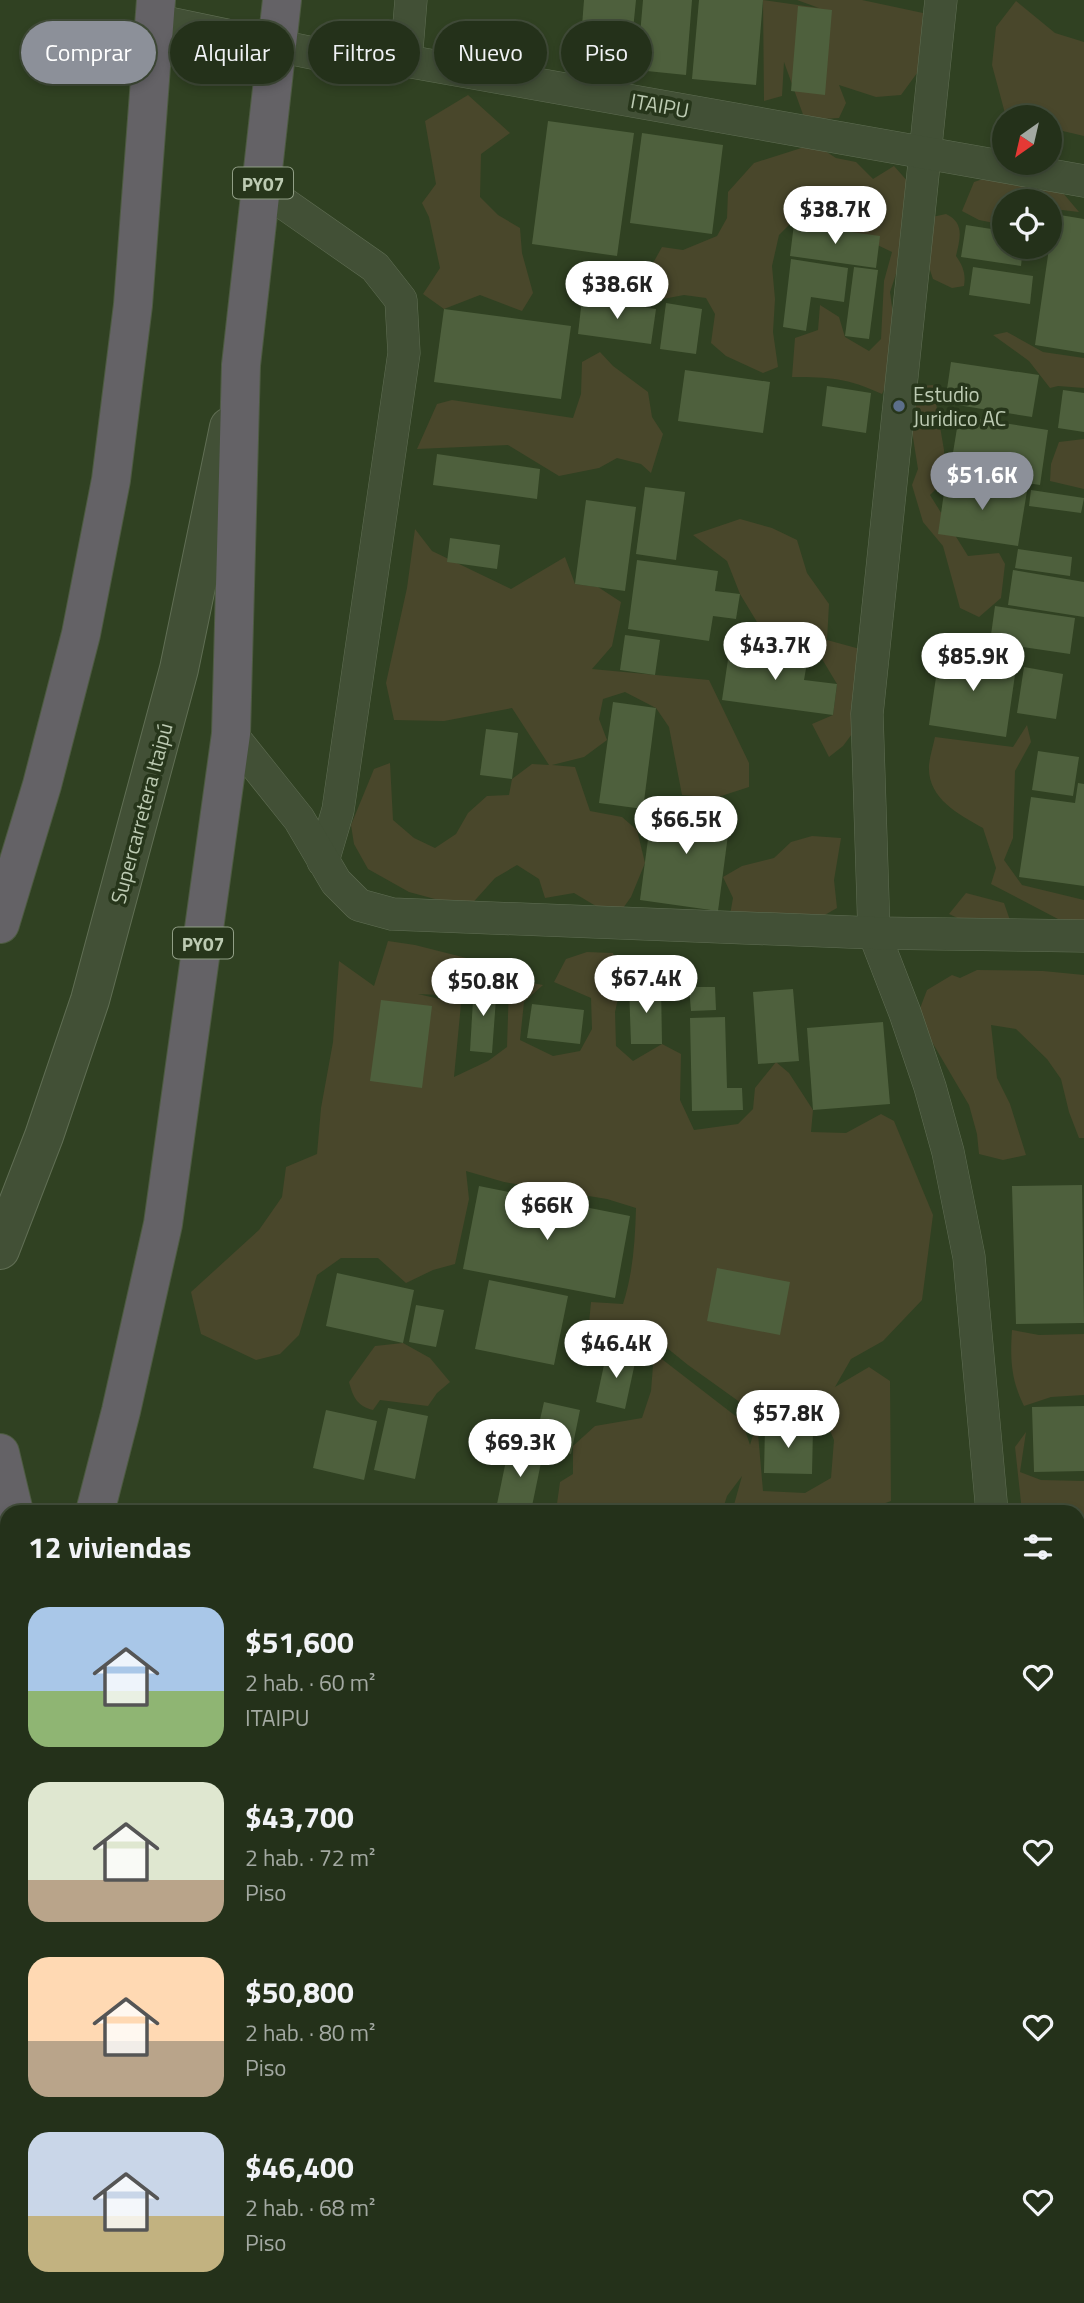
<!DOCTYPE html>
<html lang="es">
<head>
<meta charset="utf-8">
<style>
	body { margin:0; font-family:"Titillium Web",sans-serif; background:#303d27; color:#f1f3f6; height:100vh; display:flex; flex-direction:column; font-size:26px; white-space:nowrap }
	* { box-sizing:border-box; margin:0 }
	p { font-size:23px; color:#a3a9a2 }
	.icon { flex:none; width:38px; height:38px; fill:none; stroke:currentColor; stroke-width:2; stroke-linecap:round; stroke-linejoin:round }
	.map { position:relative; flex:1; overflow:hidden }
	.panel { position:absolute; left:0px; top:1505px; width:1085px; height:798px; display:flex; flex-direction:column; background:#24311a; border-radius:21px 21px 0 0; box-shadow:0 4px 10px #0003,0 0 0 2px #414c39 }
	.panel>* { flex:none }
	.guide { position:absolute; left:21px; top:21px; width:700px; height:63px; display:flex; gap:14px }
	.needle { width:46px; rotate:214deg }
	.tools { position:absolute; left:992px; top:105px; display:grid; gap:14px }
	.tools a { display:grid; place-items:center; width:70px; height:70px; border-radius:50%; background:#24311a; box-shadow:0 4px 10px #0003,0 0 0 2px #414c39; font-size:35px }
	.price { position:absolute; translate:-50% -60px; padding:0 16px; border-radius:24px; background:#fff; color:#222; font-size:23px; line-height:46px; filter:drop-shadow(0 2px 4px #0008) }
	.price::after { content:''; position:absolute; left:50%; top:42px; width:21px; height:16px; margin-left:-10px; background:inherit; clip-path:polygon(0 0,100% 0,50% 100%) }
	.price.on { background:#8c9099; color:#fff }
	ul { padding:0; list-style:none }
	li { display:flex; align-items:center; gap:21px; height:175px; padding:0 28px }
	li span { display:grid; place-items:center; flex:none; width:196px; height:140px; border-radius:21px; color:#555 }
	li>.icon { margin-inline-start:auto }
	span .icon { width:84px; height:84px; fill:#fffc; stroke-width:1 }
	li b { font-size:30px }
	h2 { display:flex; justify-content:space-between; align-items:center; height:84px; padding:0 28px; font-size:30px }
	.pill { padding:0 24px; border-radius:32px; background:#24311a; box-shadow:0 4px 10px #0003,0 0 0 2px #414c39; font-size:24px; line-height:63px }
	.pill.on { background:#8c9099; color:#fff }
	.map>svg:first-child { display:block }
	.green { fill:#49472b }
	.building { fill:#4e603d }
	.lines { fill:none; stroke-linecap:round; stroke-linejoin:round }
	.service-casing { stroke:#606e54; stroke-width:18 }
	.minor-casing { stroke:#606e54; stroke-width:33 }
	.tertiary-casing { stroke:#606e54; stroke-width:40 }
	.trunk-casing { stroke:#4d5b41; stroke-width:40 }
	.service { stroke:#425036; stroke-width:16 }
	.minor { stroke:#425036; stroke-width:32 }
	.tertiary { stroke:#425036; stroke-width:38 }
	.trunk { stroke:#646266; stroke-width:38 }
	.service-dot { fill:#5c6f8a; stroke:#27361b; stroke-width:2.5 }
	.labels { text-anchor:middle; dominant-baseline:central; stroke-width:7; stroke-linejoin:round; paint-order:stroke }
	.shield { fill:#27361b; stroke:#909e85; stroke-width:2 }
	.shield-label { font-size:19px; font-weight:bold; fill:#bdcbb3 }
	.street-label { font-size:21px; fill:#bdcbb3; stroke:#27361b }
	.poi-label { font-size:21px; fill:#bdcbb3; stroke:#27361b; text-anchor:start }
</style>
</head>
<body>
<div class="map">
<svg width="1084" height="2303" viewBox="0 0 1084 2303">
	<rect width="100%" height="100%" fill="#304122"/>
	<g class="green">
		<path d="M763,0l56,8 -22,-8h65l61,13 -3,56 -19,26 -25,2 -37,-12 7,18 -7,15 -34,2 -21,-58 -2,34 -18,5z"/>
		<path d="M1016,1l39,32 29,9v94l-34,-8v-11h-44l-14,-52 4,-38z"/>
		<path d="M468,95l42,38 -29,21 -1,43 18,18 22,13 2,25 11,40 -11,18 -42,-16 -36,14 -21,-15 17,-26 -11,-51 -7,-14 14,-19 -11,-63z"/>
		<path d="M814,144l22,14 20,4 17,17 21,-13 16,18 -1,51 -19,57 6,44 -3,35 -11,23c-35,-16 -52,-17 -90,-17l3,-39 23,-8 2,-25 19,12 6,20 24,14 12,-12 3,-58 8,-29 -88,-42 -25,25 -7,31 3,33 -2,33 5,35 -15,6 -37,-17 -15,-13 4,-29 -9,-16 -22,-3 -32,6 -15,-9 25,-45 21,3 34,-14 10,-18 1,-26 26,-29z"/>
		<path d="M992,176l21,9h15l35,8 16,19 -17,-2 -12,2v-11h-46v24l-25,-5 -17,-9 12,-29z"/>
		<path d="M946,214c19,9 14,24 10,42 7,10 10,18 8,30l-12,2 -19,-9 -6,-18 5,-44z"/>
		<path d="M1007,332l36,20 41,6v30l-26,-2 -8,2 -21,-27 -36,-26z"/>
		<path d="M600,352l13,14 35,26 4,25 11,17 -12,39 -10,-9 -24,-6 -18,10 -40,8 -51,-31 -91,4 20,-45 15,-4 121,18 8,-24 1,-32z"/>
		<path d="M933,385l11,65 2,29 -16,16 38,61 31,-3 6,11 -4,34 -22,19 -19,-9 -17,-62 -20,-24 -11,-37 6,-16 -7,-44 10,-39z"/>
		<path d="M1084,439v50l-34,-8 1,-17 8,-22z"/>
		<path d="M740,519l32,9 25,12 10,33 22,31 -2,36 33,9 7,65 -24,32 -14,11 -17,-33 21,-9 4,-31 -15,-25 -17,-20 -25,14 -20,-26 -20,-33 -13,-33 -34,-26z"/>
		<path d="M415,529l17,22 79,38 54,-32 10,27 23,3 23,15 -9,44 -20,23 117,11 40,83v24l-34,11 -33,-3 -13,-68 -13,-19 -31,-16 -22,7 -4,20 8,21 -23,17 -32,8 23,2 15,44 32,6 15,13 8,33 -14,34 -15,21 -42,-25 -29,5 -6,-19 -22,-14 -22,13 -27,30 -59,-16 -41,-23 -14,-25 -3,-19 23,-56 16,-6 3,57 21,18 21,10 21,-14 12,-21 19,-17 22,-1 3,-16 20,-15 17,1 -37,-57 -68,13 -50,-1 -8,-37 21,-95z"/>
		<path d="M1027,725l4,17 -16,29 -2,67 -9,22 18,25 62,15v23l-26,-4 -67,-35 5,-16 -13,-40c-25,-14 -56,-30 -54,-63 1,-9 4,-19 6,-28l78,10z"/>
		<path d="M812,836l29,2 -7,42 3,28 -21,12 -27,-7 -29,7 -30,-5 3,-17 -10,-21 19,-11 32,-8 17,-16z"/>
		<path d="M966,893l38,10 8,23h-37l-26,-12z"/>
		<path d="M388,941l27,4 67,17 -17,34 -47,-2 43,10 -7,73 34,-16 19,-14 2,-62 13,-4 21,4 -19,17 -4,38 33,16 27,-5 12,-22 -1,-31 -37,-16 12,-23 21,-7 26,1 9,28 -7,31 1,34 17,15 29,-17 19,10 -1,46 14,30 44,-6 15,-15 2,-21 21,-26 13,11 24,37 -2,22 35,1 35,-19 13,7 39,94 -11,85 -39,41 -32,18 -16,28 34,-20 21,14 1,120 -30,11h-129l10,-36 -15,20 -5,16 -166,-1 4,-29 13,-8v-28l22,-20 47,-8 9,-27 3,-38 88,68 8,24 7,-23 6,69 42,2 26,-15 3,-38 -18,-42 -49,9 -26,-4 -53,-38 -37,-30 -35,-12h-27l2,-21 32,2c10,-31 12,-62 13,-96l-29,-9 -103,-17 -38,-11 3,28 -14,65 -22,6 -27,13 -28,-25h-37l-24,17 -18,60 -19,19 -24,6 -55,-26 -10,-42 68,-62 23,-33 4,-30 31,-13 4,-46 12,-66 6,-81 35,25z"/>
		<path d="M977,970l66,1 41,4v163h-5l-10,-26 -8,-33 -14,-20 -31,-30 -25,-4 6,53 13,26 16,51 -23,5 -24,-6 -2,-20 -8,-29 -37,-63 -13,-31 8,-21 25,-15 8,3z"/>
		<path d="M1012,1330l27,5 45,-1v61l-33,2 -27,9c-13,-26 -14,-47 -12,-76z"/>
		<path d="M403,1343l27,15 20,24 -13,11 -9,13 -48,-6 -7,10c-16,-4 -20,-13 -24,-28l26,-36z"/>
		<path d="M1026,1432l-6,40 21,8 43,1v39h-6v-8h-56l-7,-65z"/>
		<path d="M1078,1886h6v108l-6,2z"/>
		<path d="M7,2254v42h111l7,7h-125v-30l5,-18z"/>
		<path d="M539,2296h103l-3,7h-109z"/>
	</g>
	<g class="building">
		<path d="M584,0h52l-7,69 -50,-4z"/>
		<path d="M643,0h49l-6,75 -49,-5z"/>
		<path d="M699,0h64l-7,85 -64,-6z"/>
		<path d="M798,6l34,4 -7,85 -34,-4z"/>
		<path d="M548,121l86,12 -17,123 -85,-12z"/>
		<path d="M642,133l81,12 -11,89 -82,-11z"/>
		<path d="M1054,214l30,5v134l-49,-8z"/>
		<path d="M794,224l86,12 -4,32 -86,-12z"/>
		<path d="M966,225l38,6v16h19l-2,19 -60,-9z"/>
		<path d="M791,259l57,9 -4,34 -33,-5 -5,34 -23,-4z"/>
		<path d="M854,267l24,3 -9,69 -24,-3z"/>
		<path d="M973,267l60,9 -3,28 -61,-9z"/>
		<path d="M582,299l74,10 -5,35 -73,-10z"/>
		<path d="M666,303l36,6 -6,45 -36,-5z"/>
		<path d="M444,309l127,17 -10,73 -127,-17z"/>
		<path d="M951,362l88,13 -7,42 -87,-14z"/>
		<path d="M685,370l85,12 -7,51 -85,-12z"/>
		<path d="M827,386l44,7 -5,40 -44,-7z"/>
		<path d="M1063,390l21,3v39l-26,-4z"/>
		<path d="M959,416l89,14 -8,55 -90,-14z"/>
		<path d="M437,454l103,15 -3,30 -104,-14z"/>
		<path d="M946,479l81,12 -9,55 -80,-12z"/>
		<path d="M645,487l40,5 -9,68 -40,-6z"/>
		<path d="M1031,490l53,8 -3,15 -52,-7z"/>
		<path d="M586,500l50,7 -11,84 -50,-7z"/>
		<path d="M450,538l50,7 -3,24 -50,-7z"/>
		<path d="M1018,549l54,8 -2,19 -55,-8z"/>
		<path d="M637,560l81,11 -3,20 25,3 -4,25 -23,-3 -4,25 -81,-12z"/>
		<path d="M1013,570l71,12v35l-76,-12z"/>
		<path d="M995,606l80,12 -5,36 -80,-12z"/>
		<path d="M625,635l35,5 -5,35 -35,-5z"/>
		<path d="M730,646l78,11 -4,23 33,4 -4,31 -111,-15z"/>
		<path d="M940,650l77,11 -11,76 -77,-12z"/>
		<path d="M1024,667l39,7 -7,45 -39,-6z"/>
		<path d="M613,702l43,6 -13,101 -44,-6z"/>
		<path d="M486,729l32,4 -6,46 -32,-4z"/>
		<path d="M1038,751l41,6 -6,39 -41,-6z"/>
		<path d="M1078,783l6,1v102l-65,-9 12,-80 44,6z"/>
		<path d="M653,801l78,11 -13,99 -78,-11z"/>
		<path d="M474,983l23,2 -5,68 -22,-2z"/>
		<path d="M661,985l1,59h-31l-2,-58z"/>
		<path d="M689,987h26l1,23 -25,1z"/>
		<path d="M793,989l6,72 -41,3 -5,-72z"/>
		<path d="M381,1000l51,6 -10,82 -52,-7z"/>
		<path d="M532,1004l52,6 -4,34 -53,-6z"/>
		<path d="M725,1017l2,71h15l1,22 -51,1 -2,-93z"/>
		<path d="M883,1022l7,82 -77,6 -6,-82z"/>
		<path d="M1082,1185l2,138 -68,1 -4,-138z"/>
		<path d="M479,1186l151,30 -15,82 -152,-29z"/>
		<path d="M717,1268l73,14 -10,53 -73,-14z"/>
		<path d="M337,1273l77,17 -11,53 -77,-17z"/>
		<path d="M489,1280l79,16 -14,69 -79,-16z"/>
		<path d="M416,1305l28,5 -8,37 -27,-5z"/>
		<path d="M607,1351l29,7 -11,51 -29,-7z"/>
		<path d="M544,1402l36,8 -9,44 -37,-8z"/>
		<path d="M1084,1406v65l-50,1 -2,-65z"/>
		<path d="M388,1408l40,8 -13,63 -41,-9z"/>
		<path d="M326,1410l51,11 -13,59 -51,-12z"/>
		<path d="M765,1427l48,1 -1,46 -48,-1z"/>
		<path d="M509,1446l34,7 -12,58 -34,-7z"/>
		<path d="M1084,1616v46h-6v-45z"/>
		<rect x="1078" y="1693" width="6" height="46"/>
		<rect x="1078" y="1788" width="6" height="91"/>
		<path d="M1084,1996v68h-6v-67z"/>
		<path d="M146,2296h45v7h-44z"/>
		<rect x="259" y="2296" width="37" height="7"/>
		<path d="M300,2296h48l1,7h-49z"/>
		<rect x="380" y="2296" width="33" height="7"/>
		<path d="M419,2296h40v7h-39z"/>
		<path d="M708,2296h62l1,7h-63z"/>
		<rect x="817" y="2296" width="90" height="7"/>
	</g>
	<g class="lines">
		<defs>
			<path id="service" d="M519,81l7,-40"/>
			<g id="minor">
				<path d="M941,0l-74,714 7,219 31,80 25,74 18,65 21,105 23,255"/>
				<path d="M154,20l173,36 79,5 678,120"/>
				<path d="M406,61l5,-61"/>
				<path d="M262,188l113,79 26,33 3,53 -66,457 -15,51"/>
				<path d="M231,734l68,85 37,63 23,23 33,9 482,19 210,3"/>
				<path d="M1078,1538l6,-1"/>
				<path d="M0,2022l7,-12"/>
				<path d="M1078,2117h6"/>
				<path d="M0,2168h7"/>
				<path d="M1017,2296l1,7"/>
			</g>
			<path id="tertiary" d="M0,1250l44,-114 46,-136 89,-331 50,-242"/>
			<g id="trunk">
				<path d="M0,924l42,-139 39,-151 30,-154 22,-175 23,-305"/>
				<path d="M0,1453l14,59"/>
				<path d="M95,1512l26,-101 42,-187 68,-490 10,-369 41,-365"/>
				<path d="M0,1703l7,-38"/>
				<path d="M0,1786l7,-15"/>
			</g>
		</defs>
		<use href="#service" class="service-casing"/>
		<use href="#minor" class="minor-casing"/>
		<use href="#tertiary" class="tertiary-casing"/>
		<use href="#trunk" class="trunk-casing"/>
		<use href="#service" class="service"/>
		<use href="#minor" class="minor"/>
		<use href="#tertiary" class="tertiary"/>
		<use href="#trunk" class="trunk"/>
	</g>
	<circle class="service-dot" cx="899" cy="406" r="7"/>
	<g class="labels">
		<g class="shield">
			<rect x="233" y="167.5" width="60" height="31" rx="5"/>
			<rect x="173" y="927.5" width="60" height="31" rx="5"/>
		</g>
		<g class="shield-label">
			<text x="263" y="183">PY07</text>
			<text x="203" y="943">PY07</text>
		</g>
		<g class="street-label">
			<text transform="translate(660 105) rotate(10)">ITAIPU</text>
			<text transform="translate(141 813) rotate(-75)">Supercarretera Itaipú</text>
		</g>
		<g class="poi-label">
			<text x="913" y="394">Estudio<tspan x="913" dy="24">Juridico AC</tspan></text>
		</g>
	</g>
</svg>
<div class="tools">
<a><svg class="needle" viewBox="-14 -14 28 28"><path d="M0-13l5 13h-10z" fill="#e53935"/><path d="M0 13l5-13h-10z" fill="#a3a9a2"/></svg></a>
<a><svg class="icon" aria-label="locate" viewBox="0 0 24 24"><circle cx="12" cy="12" r="6"/><path d="M12 2v4M12 18v4M2 12h4M18 12h4"/></svg></a>
</div>
<b class="price" style="left:835px;top:246px">$38.7K</b>
<b class="price" style="left:617px;top:321px">$38.6K</b>
<b class="price on" style="left:982px;top:512px">$51.6K</b>
<b class="price" style="left:775px;top:682px">$43.7K</b>
<b class="price" style="left:973px;top:693px">$85.9K</b>
<b class="price" style="left:686px;top:856px">$66.5K</b>
<b class="price" style="left:646px;top:1015px">$67.4K</b>
<b class="price" style="left:483px;top:1018px">$50.8K</b>
<b class="price" style="left:547px;top:1242px">$66K</b>
<b class="price" style="left:616px;top:1380px">$46.4K</b>
<b class="price" style="left:788px;top:1450px">$57.8K</b>
<b class="price" style="left:520px;top:1479px">$69.3K</b>
<div class="guide">
<a class="pill on">Comprar</a>
<a class="pill">Alquilar</a>
<a class="pill">Filtros</a>
<a class="pill">Nuevo</a>
<a class="pill">Piso</a>
</div>
<section class="panel">
<h2>12 viviendas<svg class="icon" aria-label="filters" viewBox="0 0 24 24"><path d="M4 7h16M4 17h16"/><circle cx="9" cy="7" r="2"/><circle cx="15" cy="17" r="2"/></svg></h2>
<ul>
<li><span style="background:linear-gradient(#a9c7e8 60%,#8fb573 0)"><svg class="icon" aria-label="home" viewBox="0 0 24 24"><path d="M3 11l9-7 9 7M6 9v11h12V9"/></svg></span><div><b>$51,600</b><p>2 hab. · 60 m²</p><p>ITAIPU</p></div><svg class="icon" aria-label="heart" viewBox="0 0 24 24"><path d="M12 20l-8-8c-3-5 5-10 8-4 3-6 11-1 8 4z"/></svg></li>
<li><span style="background:linear-gradient(#dfe7d0 70%,#b9a48a 0)"><svg class="icon" aria-label="home" viewBox="0 0 24 24"><path d="M3 11l9-7 9 7M6 9v11h12V9"/></svg></span><div><b>$43,700</b><p>2 hab. · 72 m²</p><p>Piso</p></div><svg class="icon" aria-label="heart" viewBox="0 0 24 24"><path d="M12 20l-8-8c-3-5 5-10 8-4 3-6 11-1 8 4z"/></svg></li>
<li><span style="background:linear-gradient(#ffd9b3 60%,#b9a48a 0)"><svg class="icon" aria-label="home" viewBox="0 0 24 24"><path d="M3 11l9-7 9 7M6 9v11h12V9"/></svg></span><div><b>$50,800</b><p>2 hab. · 80 m²</p><p>Piso</p></div><svg class="icon" aria-label="heart" viewBox="0 0 24 24"><path d="M12 20l-8-8c-3-5 5-10 8-4 3-6 11-1 8 4z"/></svg></li>
<li><span style="background:linear-gradient(#c9d6e8 60%,#c2b280 0)"><svg class="icon" aria-label="home" viewBox="0 0 24 24"><path d="M3 11l9-7 9 7M6 9v11h12V9"/></svg></span><div><b>$46,400</b><p>2 hab. · 68 m²</p><p>Piso</p></div><svg class="icon" aria-label="heart" viewBox="0 0 24 24"><path d="M12 20l-8-8c-3-5 5-10 8-4 3-6 11-1 8 4z"/></svg></li>
</ul>
</section>
</div>
</body>
</html>
